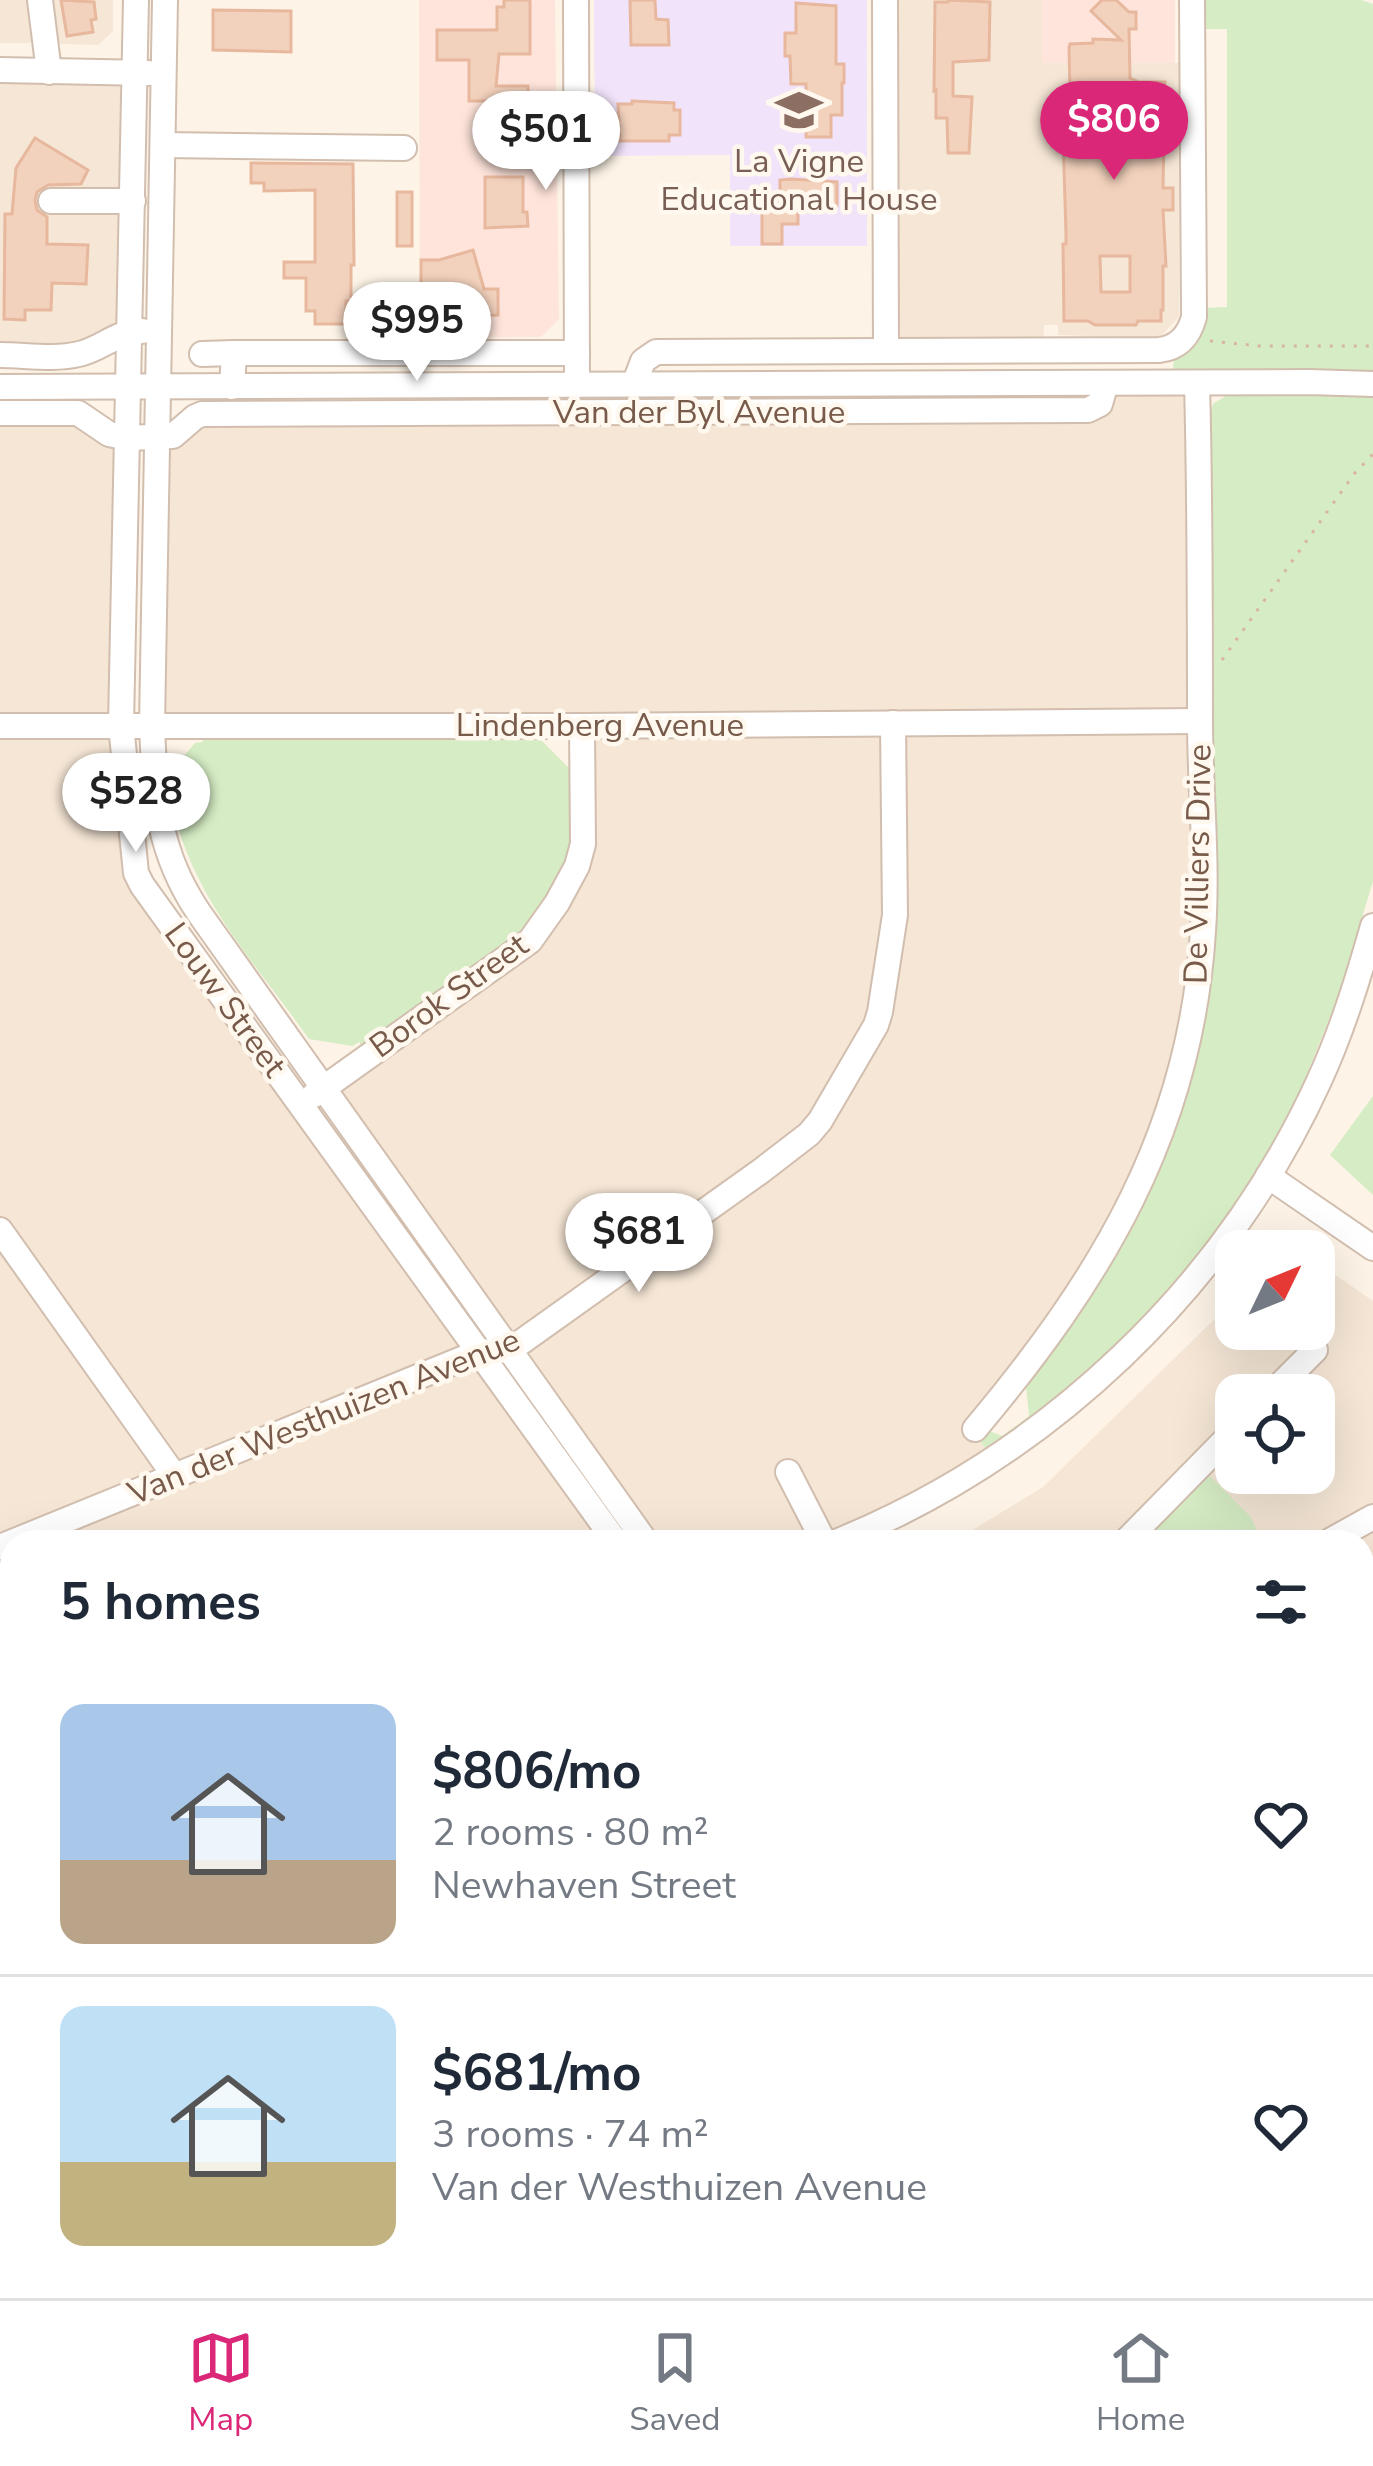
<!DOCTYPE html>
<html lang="en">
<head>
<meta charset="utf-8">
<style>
	body { margin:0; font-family:"Nunito Sans",sans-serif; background:#f6f6f7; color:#1f2937; height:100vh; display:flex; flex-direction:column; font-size:45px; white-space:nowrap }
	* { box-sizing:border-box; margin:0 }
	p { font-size:39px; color:#747a83 }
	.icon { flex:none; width:66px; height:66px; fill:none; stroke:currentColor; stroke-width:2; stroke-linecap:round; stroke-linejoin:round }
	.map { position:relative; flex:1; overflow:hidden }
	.sheet { position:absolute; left:0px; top:1530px; width:1374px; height:768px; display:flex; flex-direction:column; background:#fff; border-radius:36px 36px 0 0; box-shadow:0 12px 48px #0002 }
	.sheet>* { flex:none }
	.needle { width:78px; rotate:47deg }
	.buttons { position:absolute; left:1215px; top:1230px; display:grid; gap:24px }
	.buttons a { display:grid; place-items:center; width:120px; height:120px; border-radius:24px; background:#fff; box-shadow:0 12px 48px #0002; font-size:60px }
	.price { position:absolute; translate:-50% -102px; padding:0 27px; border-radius:42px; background:#fff; color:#222; font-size:39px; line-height:78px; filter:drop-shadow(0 3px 6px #0008) }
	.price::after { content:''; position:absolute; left:50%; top:72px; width:36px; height:27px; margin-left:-18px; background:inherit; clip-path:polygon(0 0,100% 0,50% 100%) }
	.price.current { background:#db2777; color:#fff }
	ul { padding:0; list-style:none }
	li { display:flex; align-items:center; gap:36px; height:300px; padding:0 60px }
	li+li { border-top:3px solid #e0e1e3 }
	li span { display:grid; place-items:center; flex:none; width:336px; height:240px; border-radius:24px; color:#555 }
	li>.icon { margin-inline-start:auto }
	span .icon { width:144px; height:144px; fill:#fffc; stroke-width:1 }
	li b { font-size:51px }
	h2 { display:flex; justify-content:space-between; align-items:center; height:144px; padding:0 60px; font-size:51px }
	.tab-bar { display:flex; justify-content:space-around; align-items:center; height:168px; border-top:3px solid #e0e1e3; background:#fff; font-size:33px; color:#747a83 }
	.tab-bar a { display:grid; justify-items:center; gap:6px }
	.tab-bar .current { color:#db2777 }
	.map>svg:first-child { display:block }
	.residential { fill:#f5e6d5; fill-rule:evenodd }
	.commercial { fill:#fee4da }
	.education { fill:#f1e3fa }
	.green { fill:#d5ecc4 }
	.building { fill:#f3d2bd; stroke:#e7b89d; stroke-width:3; fill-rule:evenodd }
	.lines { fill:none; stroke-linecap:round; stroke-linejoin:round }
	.minor-casing { stroke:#d2beae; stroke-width:28 }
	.path { stroke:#d9b5a0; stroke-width:3; stroke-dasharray:3 9; stroke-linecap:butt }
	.minor { stroke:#fff; stroke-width:24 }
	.labels { text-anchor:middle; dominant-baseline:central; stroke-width:9; stroke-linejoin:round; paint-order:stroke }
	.education-label { font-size:33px; fill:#785e54; stroke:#fff8ee }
	.street-label { font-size:33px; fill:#785a4a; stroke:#fff8ee }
</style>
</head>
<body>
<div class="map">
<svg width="1373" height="2298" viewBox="0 0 1373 2298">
	<rect width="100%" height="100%" fill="#fdf4e7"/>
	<g class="residential">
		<path d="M0,0h113v31l-15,14 -37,-1 -7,-6 -17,-1 -8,6h-29z"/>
		<path d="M883,0h159l1,63h136v254l-20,21 -101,-3v-10h-14l-1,27h-158z"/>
		<path d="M0,69l134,3 -4,260 -16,5 -114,19z"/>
		<path d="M1106,381l90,1 3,578 -59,219 -168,252 21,26 -160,85h-189l-322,-454 234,-186 24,-177 -429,-1 3,-287 40,-21 894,-6z"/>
		<path d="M78,411l49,26 7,429 480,676h-602v360l-12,7v-1497z"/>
		<path d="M1314,1260l59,41v321l-11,6v-86h-409l90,-55 193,-189v31h78zM1236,1395h78v78h-78z"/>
	</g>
	<g class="commercial">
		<path d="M419,0h136l4,319 -18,18 -121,1z"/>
		<rect x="1042" y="0" width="133" height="63"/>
	</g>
	<path class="education" d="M594,0h273v246h-137v-91l-135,1z"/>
	<g class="green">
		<path d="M1201,0h160l12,4v370l-200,-5 1,-12 29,-49 24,-1v-278h-26z"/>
		<path d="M1317,394l56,3v484l-33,111 -50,124 -67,112 -60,74 -86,83 -89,66 -10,-12 9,-9 15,6 27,-20 -3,-30 46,-63 56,-94 62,-156 18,-660 6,-10 12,-7z"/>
		<path d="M203,736l335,1 32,32 2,89 -49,74 -161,114 -3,-4 -6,4 -44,-7c-58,-82 -135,-161 -140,-266l26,-30 8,-1z"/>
		<path d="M1373,1096v99l-43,-40z"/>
		<path d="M1205,1471l45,45 13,26h-116l2,-10z"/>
		<path d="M1362,1891l11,4v403h-1373v-326l12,-7v321h1350z"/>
	</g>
	<g class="building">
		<path d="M61,0l33,2 2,17 -5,1 2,12 -26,4z"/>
		<path d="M504,0h26v54h-31l-3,32h32l1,59h-38l-1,-44h-21v-41h-32v-30h60v-23h7z"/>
		<path d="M630,0h25l1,19 12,1 1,25h-38z"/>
		<path d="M948,0l42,2 -1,58 -36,2v34l19,1 -3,56h-21l-1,-35h-11v-28l-2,1 1,-89h13z"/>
		<path d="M1102,0h14l13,12h7v17h-7l1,49 9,4h26l-2,106h10v22h-10l3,56h-3v44h-2v11h-23l-2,4h-41l-7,-4h-24l-1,-77h3v-11l-3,-97h3l1,-11v-33l3,1 -1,-45 1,-4 23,-1v-4l28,1 -30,-29zM1100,109h29v37h-29zM1100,256h30v36h-29z"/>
		<path d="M796,3l40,3v58h8v19h-2v32h-11v22h-25v-53h-15l-1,-28h-5v-23h11z"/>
		<path d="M213,10l78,1v41l-78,-2z"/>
		<path d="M632,101l42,2v7h6v25h-11v6h-49l-2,-37h14z"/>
		<path d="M35,138l53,32 -7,14 -33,1 -11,7 -2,8 2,10 10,7v27l41,1 -2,39 -34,-1 -1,27h-26v10l-21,-1 1,-105h7l4,-46z"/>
		<path d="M251,163l102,1 1,101h-3v36h-5v23h-31v-13h-9v-33h-22v-16h31v-72l-51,1v-8h-13z"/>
		<path d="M485,177h38v35h4l1,14 -43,2z"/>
		<path d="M791,179l46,3v24h-39v18h-16v20h-20v-39h18v-25z"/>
		<rect x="397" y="192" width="15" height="54"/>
		<path d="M473,250l11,39h14v26l-50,1v-3h-7v-3h-20v-50h18z"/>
	</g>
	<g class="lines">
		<defs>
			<g id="minor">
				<path d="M40,0l9,72"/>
				<path d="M136,0l-15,725 15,148 6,12 474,657"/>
				<path d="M165,0l-13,725c3,73 5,126 47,188l447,629"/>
				<path d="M576,0l1,385"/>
				<path d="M885,0l1,351"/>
				<path d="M0,70l148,3"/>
				<path d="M163,145l241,3"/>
				<path d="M51,201h82"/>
				<path d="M202,354l32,-1"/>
				<path d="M0,355c25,0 54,5 79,-1 23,-5 36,-22 63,-23"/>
				<path d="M634,385l9,-24 13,-9 503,-2c19,-2 30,-14 35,-33l-2,-317"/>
				<path d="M0,387l1309,-5 64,2"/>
				<path d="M232,387l2,-34h343"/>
				<path d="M0,413h78l31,21 19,4 45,-2 22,-19 7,-3 886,-4 12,-6 6,-21"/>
				<path d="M0,726h582l618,-5"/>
				<path d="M314,1095l216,-154 27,-38 20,-37 6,-22 -1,-118"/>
				<path d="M1268,1176l105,72"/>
				<path d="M0,1230l174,245"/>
				<path d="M1270,1395l45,-45"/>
				<path d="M975,1429c126,-150 216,-297 228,-498 5,-69 -3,-140 -3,-210 0,-113 0,-226 -3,-338"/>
				<path d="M788,1472l36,70"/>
				<path d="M836,1542c211,-86 388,-253 483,-461 23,-50 39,-102 54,-155"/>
				<path d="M1125,1542l111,-113"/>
				<path d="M1328,1542l45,-25"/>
				<path d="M0,1547l479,-195 31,-2 251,-179 48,-37 11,-13 56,-96 4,-13 15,-97 -2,-192"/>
				<path d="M0,1911l12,-7"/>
				<path d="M0,2272l12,-6"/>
			</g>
		</defs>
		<use href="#minor" class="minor-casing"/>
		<g class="path">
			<path d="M1210,341l50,5h113"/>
			<path d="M1222,660l132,-186 19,-20"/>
		</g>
		<use href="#minor" class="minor"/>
	</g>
	<defs>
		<symbol id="school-bare" viewBox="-9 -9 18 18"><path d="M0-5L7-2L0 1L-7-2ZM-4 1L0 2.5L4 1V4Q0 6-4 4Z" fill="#8d6e63" stroke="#fff8ee" stroke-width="2.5" paint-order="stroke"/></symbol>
	</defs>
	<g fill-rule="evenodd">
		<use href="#school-bare" x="766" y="77" width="66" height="66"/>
	</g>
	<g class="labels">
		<g class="education-label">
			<text x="799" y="161">La Vigne<tspan x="799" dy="38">Educational House</tspan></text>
		</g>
		<g class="street-label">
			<text x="699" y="412">Van der Byl Avenue</text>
			<text x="600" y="725">Lindenberg Avenue</text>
			<text transform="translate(1198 864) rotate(-89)">De Villiers Drive</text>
			<text transform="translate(449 996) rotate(-36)">Borok Street</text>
			<text transform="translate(225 1000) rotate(54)">Louw Street</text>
			<text transform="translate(324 1417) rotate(-22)">Van der Westhuizen Avenue</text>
		</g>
	</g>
</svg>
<div class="buttons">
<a><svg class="needle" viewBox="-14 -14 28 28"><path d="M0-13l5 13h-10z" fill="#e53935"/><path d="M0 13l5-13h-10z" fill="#747a83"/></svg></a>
<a><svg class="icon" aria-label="locate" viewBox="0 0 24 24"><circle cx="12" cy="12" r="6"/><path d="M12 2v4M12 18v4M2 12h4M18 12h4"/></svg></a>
</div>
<b class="price current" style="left:1114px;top:183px">$806</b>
<b class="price" style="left:546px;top:193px">$501</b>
<b class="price" style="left:417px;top:384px">$995</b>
<b class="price" style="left:136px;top:855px">$528</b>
<b class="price" style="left:639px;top:1295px">$681</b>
<section class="sheet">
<h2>5 homes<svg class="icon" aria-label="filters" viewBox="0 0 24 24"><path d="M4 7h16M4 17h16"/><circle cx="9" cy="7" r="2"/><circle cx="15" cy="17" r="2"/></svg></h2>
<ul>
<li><span style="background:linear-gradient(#a9c7e8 65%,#b9a48a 0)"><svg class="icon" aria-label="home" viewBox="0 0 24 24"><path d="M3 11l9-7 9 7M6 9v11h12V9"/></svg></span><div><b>$806/mo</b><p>2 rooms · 80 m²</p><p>Newhaven Street</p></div><svg class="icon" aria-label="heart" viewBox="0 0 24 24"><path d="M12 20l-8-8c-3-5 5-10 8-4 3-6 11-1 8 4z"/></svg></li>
<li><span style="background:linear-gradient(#bfe0f5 65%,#c2b280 0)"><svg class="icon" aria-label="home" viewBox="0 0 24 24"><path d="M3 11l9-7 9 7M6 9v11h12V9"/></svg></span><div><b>$681/mo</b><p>3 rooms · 74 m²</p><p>Van der Westhuizen Avenue</p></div><svg class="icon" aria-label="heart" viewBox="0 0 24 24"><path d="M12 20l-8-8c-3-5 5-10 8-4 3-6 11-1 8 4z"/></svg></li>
</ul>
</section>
</div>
<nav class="tab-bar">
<a class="current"><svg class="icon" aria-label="map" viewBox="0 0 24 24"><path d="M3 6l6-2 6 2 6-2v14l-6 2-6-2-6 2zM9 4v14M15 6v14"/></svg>Map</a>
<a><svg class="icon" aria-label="saved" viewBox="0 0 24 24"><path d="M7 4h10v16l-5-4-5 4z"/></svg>Saved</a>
<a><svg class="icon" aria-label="home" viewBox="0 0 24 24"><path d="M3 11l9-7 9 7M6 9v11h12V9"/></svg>Home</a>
</nav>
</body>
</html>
